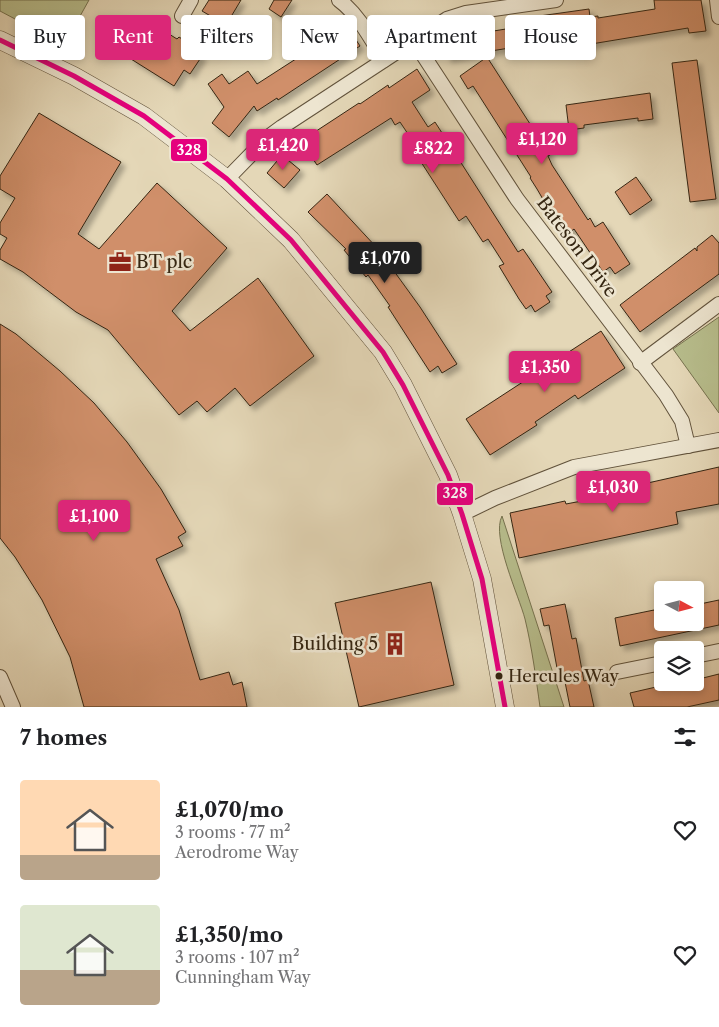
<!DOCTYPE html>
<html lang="en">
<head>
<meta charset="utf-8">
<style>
	body { margin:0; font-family:"Libre Caslon Text",serif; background:#f6f6f6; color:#202124; height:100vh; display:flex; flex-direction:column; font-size:19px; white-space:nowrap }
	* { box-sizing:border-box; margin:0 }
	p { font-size:16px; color:#757577 }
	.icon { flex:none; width:28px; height:28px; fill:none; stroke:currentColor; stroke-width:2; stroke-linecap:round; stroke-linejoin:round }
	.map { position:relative; height:707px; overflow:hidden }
	.panel { display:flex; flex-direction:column; background:#fff; flex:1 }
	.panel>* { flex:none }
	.guide { position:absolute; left:15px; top:15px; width:690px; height:45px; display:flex; gap:10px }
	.needle { width:32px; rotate:97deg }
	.tools { position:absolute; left:654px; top:581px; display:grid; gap:10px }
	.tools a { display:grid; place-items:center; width:50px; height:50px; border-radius:5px; background:#fff; box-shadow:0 2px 8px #0003; font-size:25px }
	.price { position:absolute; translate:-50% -42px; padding:0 11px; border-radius:5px; background:#db2777; color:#fff; font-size:16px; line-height:32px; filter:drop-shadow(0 1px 2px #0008) }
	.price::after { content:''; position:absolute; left:50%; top:30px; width:15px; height:11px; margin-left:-8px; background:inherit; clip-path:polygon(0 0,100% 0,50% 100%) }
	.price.current { background:#222; color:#fff }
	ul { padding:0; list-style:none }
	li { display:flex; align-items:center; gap:15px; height:125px; padding:0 20px }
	li span { display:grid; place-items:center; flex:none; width:140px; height:100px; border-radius:5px; color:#555 }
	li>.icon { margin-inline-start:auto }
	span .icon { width:60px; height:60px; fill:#fffc; stroke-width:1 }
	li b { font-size:21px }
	h2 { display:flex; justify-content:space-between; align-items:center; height:60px; padding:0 20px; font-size:21px }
	.pill { padding:0 18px; border-radius:5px; background:#fff; box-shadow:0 2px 8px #0003; font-size:18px; line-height:45px }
	.pill.current { background:#db2777; color:#fff }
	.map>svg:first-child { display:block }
	.green { fill:#b7bd8c; stroke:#76724f }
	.building { fill:#d08f6b; stroke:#352612; filter:url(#shadow) }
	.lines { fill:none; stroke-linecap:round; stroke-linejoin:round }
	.minor-casing { stroke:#61523b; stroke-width:16 }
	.tertiary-casing { stroke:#61523b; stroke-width:19 }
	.minor { stroke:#ede5d0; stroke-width:14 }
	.tertiary { stroke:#ede5d0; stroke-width:18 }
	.bus-1-casing { stroke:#ede5d0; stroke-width:9 }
	.bus-1 { stroke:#e5007d; stroke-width:5 }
	.bus-dot { fill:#352612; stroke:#ede5d0; stroke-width:2 }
	.labels { text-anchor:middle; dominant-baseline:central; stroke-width:5; stroke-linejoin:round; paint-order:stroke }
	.bus-label { font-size:17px; fill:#352612; stroke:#ede5d0; text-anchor:start }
	.street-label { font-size:18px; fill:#352612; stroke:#ede5d0 }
	.poi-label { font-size:18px; fill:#352612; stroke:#ede5d0; text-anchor:start }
	.line-badge { stroke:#ede5d0; stroke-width:2 }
	.badge-label { font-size:14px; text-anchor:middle; font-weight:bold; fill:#fff }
</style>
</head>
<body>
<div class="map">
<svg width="719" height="707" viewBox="0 0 719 707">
	<defs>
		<filter id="shadow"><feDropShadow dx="4.5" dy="4.5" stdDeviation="2.5" flood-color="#0004"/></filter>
	</defs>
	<rect width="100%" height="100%" fill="#e4d7b7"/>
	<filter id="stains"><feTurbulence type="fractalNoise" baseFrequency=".004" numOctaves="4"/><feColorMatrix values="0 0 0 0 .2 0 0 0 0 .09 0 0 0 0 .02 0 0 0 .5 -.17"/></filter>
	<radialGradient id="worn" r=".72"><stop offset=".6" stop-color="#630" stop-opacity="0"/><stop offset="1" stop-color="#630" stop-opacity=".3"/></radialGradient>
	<g class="green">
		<path d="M0,0h89l-25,45 -64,-34z"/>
		<path d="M719,317v96l-46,-64z"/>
		<path d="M502,516l62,191h-24c-4,-29 -8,-59 -15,-88 -6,-23 -34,-82 -23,-103z"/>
	</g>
	<g class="building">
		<path d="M209,0h32l-15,25 -24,-14z"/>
		<path d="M274,0h18l-11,17 -12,-8z"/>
		<path d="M654,0h47l5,31 -17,2 -1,-5 -121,20 -1,-9 -119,19 -3,-24 24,-3 1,4 43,-7 -1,-8 78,-11 1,8 8,-1v2l57,-9z"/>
		<path d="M135,20l15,9 3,-5 24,15 2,-2 11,7 -1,3 13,9 -12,18 -6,-4 -10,16 -43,-27 3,-4 -15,-9z"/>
		<path d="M347,26l13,20 -82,54 -1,-2 -20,13 -3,-5 -25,31 -17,-14 12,-16 -16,-23 14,-10 7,10 19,-13 9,13z"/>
		<path d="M487,57l63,98 -2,1 4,9 36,55 2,-2 5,9 8,-5 27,42 -15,10 -5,-7 -7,5 -29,-43 -5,4 -22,-34 -3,2 -7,-12 -7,-11 1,-1 -58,-91 -5,3 -8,-13z"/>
		<path d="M697,60l19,139 -26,3 -18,-139z"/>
		<path d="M417,69l13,21 -18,12 16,25 7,-5 83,130 5,-3 29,43 -6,4 4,6 -15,10 -4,-7 -5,4 -7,-10 -20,-33 5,-2 -16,-25 -5,3 -17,-26 -7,5 -47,-73 4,-2 -16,-24 -5,3 -4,-7 -74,47 -16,-24 58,-38 1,1 28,-19 1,3z"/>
		<path d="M650,93l3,26 -15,2v-3l-54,7v3l-15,2 -3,-25z"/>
		<path d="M39,113l82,49 -43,72 21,15 58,-66 70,65 -55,63 18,20 68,-53 56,78 -64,50 -15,-18 -28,24 -10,-11 -18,14 -71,-85 -32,-18 -53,-40 -23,-13v-9l7,-12 -7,-4v-11l15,-25 -15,-9v-13z"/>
		<path d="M282,155l18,15 -16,18 -17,-15z"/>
		<path d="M636,177l16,23 -22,15 -15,-23z"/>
		<path d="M327,194l51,55 42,58 37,57 -15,9 -4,-7 -8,6 -42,-65 2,-1 -22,-31 -2,2 -22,-27 2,-1 -38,-37z"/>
		<path d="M712,235l7,8v31l-79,58 -20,-27 75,-57 2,3v-4z"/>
		<path d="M0,324l16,10 44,37 34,32 33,39 34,47 25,43 -8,5 5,9 -27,13 23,51 21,70 29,-8 4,13 9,-3 5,25h-163l-14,-50 -28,-57 -27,-43 -15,-19z"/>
		<path d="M601,331l24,37 -47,31 -3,-4 -40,27 2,3 -47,30 -24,-36z"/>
		<path d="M719,467v37l-43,8 2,12 -159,34 -9,-45 55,-12 1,3 47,-9 -1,-4z"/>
		<path d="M431,582l23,103 -95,22 -24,-104z"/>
		<path d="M719,600v25l-99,21 -5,-28 39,-8 2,5 6,-1v8h33v-17z"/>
		<path d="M565,604l7,35 4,-1 8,43 4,-1 6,27h-24l-8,-40 -5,1 -8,-43 -5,1 -4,-17z"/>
		<path d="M719,674v26l-32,7h-53l-4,-14 39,-9 1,2 13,-4h12v-2z"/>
	</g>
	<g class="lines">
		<defs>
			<g id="minor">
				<path d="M339,0c20,15 32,39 45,60"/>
				<path d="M717,0l2,17"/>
				<path d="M182,16l9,-16"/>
				<path d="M414,41l103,158 149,196 16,26 6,25"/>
				<path d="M227,179l40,-41 15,-11 165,-108 19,-6 90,-13"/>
				<path d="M640,363l79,-59"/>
				<path d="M462,514l33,-16 79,-31 145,-27"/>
				<path d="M695,656l24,-5"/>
				<path d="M617,672l45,-9"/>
				<path d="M0,677l13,30"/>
			</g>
			<path id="tertiary" d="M0,40l74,36 70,40 83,63 64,61 92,112 20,33 45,90 14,39 20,65 23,128"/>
		</defs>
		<use href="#minor" class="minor-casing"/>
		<use href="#tertiary" class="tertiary-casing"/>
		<use href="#minor" class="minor"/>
		<use href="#tertiary" class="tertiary"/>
		<defs>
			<path id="bus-1" d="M0,40l74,36 70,40 83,63 64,61 92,112 20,33 45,90 14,39 20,65 23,128"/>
		</defs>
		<use href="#bus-1" class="bus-1-casing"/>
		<use href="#bus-1" class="bus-1"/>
	</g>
	<defs>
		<symbol id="office-bare" viewBox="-9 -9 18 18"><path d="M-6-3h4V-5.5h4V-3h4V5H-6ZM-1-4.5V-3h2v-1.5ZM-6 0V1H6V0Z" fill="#8f2418" stroke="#ede5d0" stroke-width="2.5" paint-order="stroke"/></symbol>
		<symbol id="building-bare" viewBox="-9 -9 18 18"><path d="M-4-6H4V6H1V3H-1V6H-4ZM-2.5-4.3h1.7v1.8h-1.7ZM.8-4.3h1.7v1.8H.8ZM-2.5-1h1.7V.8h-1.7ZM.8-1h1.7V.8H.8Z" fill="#8f2418" stroke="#ede5d0" stroke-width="2.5" paint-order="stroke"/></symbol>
	</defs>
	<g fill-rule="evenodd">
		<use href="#office-bare" x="104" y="246" width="32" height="32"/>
		<use href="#building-bare" x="379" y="628" width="32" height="32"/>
	</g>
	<circle class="bus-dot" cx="499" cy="676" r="4.5"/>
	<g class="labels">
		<g class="bus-label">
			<text x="508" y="676">Hercules Way</text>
		</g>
		<g class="street-label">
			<text transform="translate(577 247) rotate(53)">Bateson Drive</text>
		</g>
		<g class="poi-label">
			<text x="136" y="262">BT plc</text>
			<text x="378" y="644" text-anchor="end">Building 5</text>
		</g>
	</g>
	<g class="line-badge">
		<rect x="170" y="138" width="38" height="24" rx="5" fill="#e5007d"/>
		<rect x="436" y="482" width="38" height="24" rx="5" fill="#e5007d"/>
	</g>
	<g class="badge-label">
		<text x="189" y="155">328</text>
		<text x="455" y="498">328</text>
	</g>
	<rect width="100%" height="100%" filter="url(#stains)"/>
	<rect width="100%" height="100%" fill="url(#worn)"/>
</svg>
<div class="tools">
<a><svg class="needle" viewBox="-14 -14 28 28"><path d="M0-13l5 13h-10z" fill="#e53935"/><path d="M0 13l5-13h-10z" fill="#757577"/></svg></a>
<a><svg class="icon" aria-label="layers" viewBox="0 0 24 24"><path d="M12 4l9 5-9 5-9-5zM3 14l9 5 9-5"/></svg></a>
</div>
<b class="price" style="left:542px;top:165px">£1,120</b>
<b class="price" style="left:283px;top:171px">£1,420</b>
<b class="price" style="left:433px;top:174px">£822</b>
<b class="price current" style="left:385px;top:284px">£1,070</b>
<b class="price" style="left:545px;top:393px">£1,350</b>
<b class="price" style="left:613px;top:513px">£1,030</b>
<b class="price" style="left:94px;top:542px">£1,100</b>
<div class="guide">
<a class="pill">Buy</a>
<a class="pill current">Rent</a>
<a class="pill">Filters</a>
<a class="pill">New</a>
<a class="pill">Apartment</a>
<a class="pill">House</a>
</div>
</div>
<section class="panel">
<h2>7 homes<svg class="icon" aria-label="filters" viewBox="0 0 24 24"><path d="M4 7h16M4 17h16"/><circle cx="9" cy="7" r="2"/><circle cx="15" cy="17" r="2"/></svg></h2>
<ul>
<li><span style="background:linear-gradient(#ffd9b3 75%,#b9a48a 0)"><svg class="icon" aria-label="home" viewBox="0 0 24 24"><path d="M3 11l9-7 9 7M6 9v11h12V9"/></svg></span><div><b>£1,070/mo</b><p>3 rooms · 77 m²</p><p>Aerodrome Way</p></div><svg class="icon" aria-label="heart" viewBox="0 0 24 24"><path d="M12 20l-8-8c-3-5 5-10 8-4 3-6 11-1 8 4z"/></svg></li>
<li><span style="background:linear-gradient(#dfe7d0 65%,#b9a48a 0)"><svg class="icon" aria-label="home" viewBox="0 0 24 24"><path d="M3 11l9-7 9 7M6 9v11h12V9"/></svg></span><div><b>£1,350/mo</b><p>3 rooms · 107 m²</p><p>Cunningham Way</p></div><svg class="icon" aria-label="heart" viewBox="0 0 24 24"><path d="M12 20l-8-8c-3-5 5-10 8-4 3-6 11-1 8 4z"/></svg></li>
</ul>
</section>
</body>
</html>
